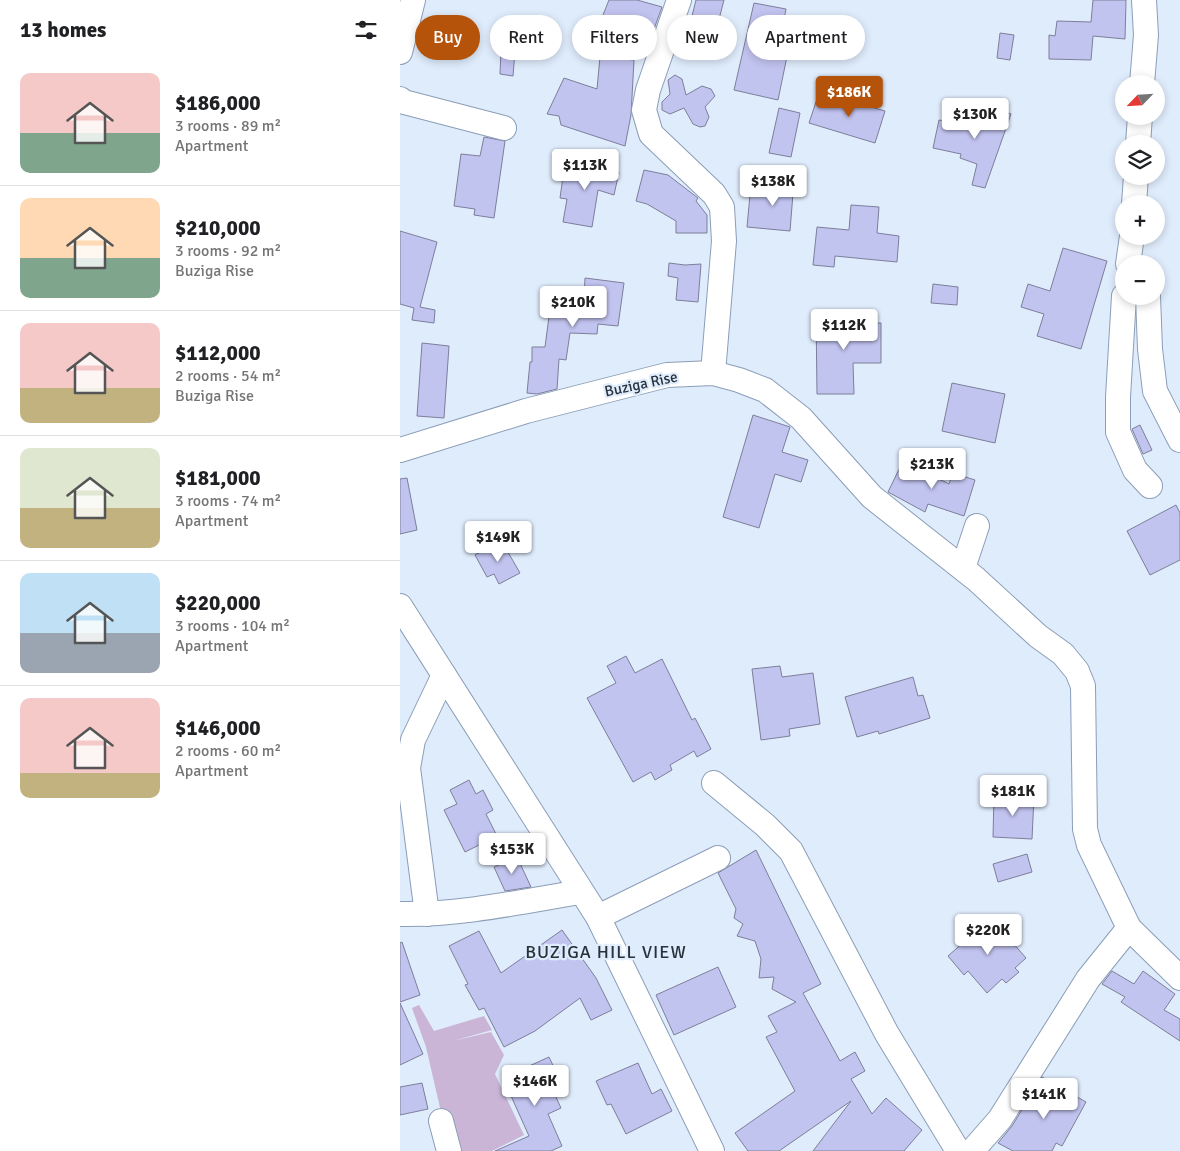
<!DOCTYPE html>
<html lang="en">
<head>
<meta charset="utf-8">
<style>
	body { margin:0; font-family:Signika,sans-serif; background:#f6f6f6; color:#202124; height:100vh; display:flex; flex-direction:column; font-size:19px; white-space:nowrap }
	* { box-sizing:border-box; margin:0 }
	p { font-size:16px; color:#757577 }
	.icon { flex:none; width:28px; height:28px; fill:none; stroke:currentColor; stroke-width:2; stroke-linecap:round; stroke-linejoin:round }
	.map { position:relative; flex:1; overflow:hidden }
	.sheet { display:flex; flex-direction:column; background:#fff; width:400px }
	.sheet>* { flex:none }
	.top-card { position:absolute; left:15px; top:15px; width:475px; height:45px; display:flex; gap:10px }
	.needle { width:32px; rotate:245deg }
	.tools { position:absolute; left:715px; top:75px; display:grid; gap:10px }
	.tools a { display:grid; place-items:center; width:50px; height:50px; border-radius:50%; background:#fff; box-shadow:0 2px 8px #0003; font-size:25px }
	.price { position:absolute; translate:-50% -42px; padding:0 11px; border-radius:5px; background:#fff; color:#222; font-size:16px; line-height:32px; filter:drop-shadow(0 1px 2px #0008) }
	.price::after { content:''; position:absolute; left:50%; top:30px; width:15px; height:11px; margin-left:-8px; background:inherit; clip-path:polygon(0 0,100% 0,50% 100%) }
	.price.selected { background:#b45309; color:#fff }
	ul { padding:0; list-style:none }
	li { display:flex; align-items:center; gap:15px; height:125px; padding:0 20px }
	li+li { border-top:1px solid #e0e0e0 }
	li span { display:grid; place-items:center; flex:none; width:140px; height:100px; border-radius:10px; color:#555 }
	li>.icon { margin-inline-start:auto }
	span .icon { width:60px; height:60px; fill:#fffc; stroke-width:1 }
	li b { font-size:21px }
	h2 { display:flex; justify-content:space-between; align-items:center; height:60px; padding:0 20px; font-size:21px }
	.pill { padding:0 18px; border-radius:22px; background:#fff; box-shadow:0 2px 8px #0003; font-size:18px; line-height:45px }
	.pill.selected { background:#b45309; color:#fff }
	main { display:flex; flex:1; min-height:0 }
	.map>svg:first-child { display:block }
	.green { fill:#cab5d7 }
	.building { fill:#c2c4f0; stroke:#7d7e9a }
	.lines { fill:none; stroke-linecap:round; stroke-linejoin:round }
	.minor-casing { stroke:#8b9eb7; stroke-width:26 }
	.minor { stroke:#fff; stroke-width:24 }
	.labels { text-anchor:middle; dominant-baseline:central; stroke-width:4.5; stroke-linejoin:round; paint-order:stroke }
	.street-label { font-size:15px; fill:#28303a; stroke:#dfecfc }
	.quarter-label { font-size:18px; letter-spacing:1px; fill:#28303a; stroke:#dfecfc }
</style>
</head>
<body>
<main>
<section class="sheet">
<h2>13 homes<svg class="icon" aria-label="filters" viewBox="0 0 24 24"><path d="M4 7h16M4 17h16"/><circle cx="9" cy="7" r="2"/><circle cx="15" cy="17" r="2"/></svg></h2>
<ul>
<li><span style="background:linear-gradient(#f6c9c9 60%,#7fa58c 0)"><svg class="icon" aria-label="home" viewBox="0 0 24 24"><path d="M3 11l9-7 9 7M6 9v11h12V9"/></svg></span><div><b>$186,000</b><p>3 rooms · 89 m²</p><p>Apartment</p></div></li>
<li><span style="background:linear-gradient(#ffd9b3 60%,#7fa58c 0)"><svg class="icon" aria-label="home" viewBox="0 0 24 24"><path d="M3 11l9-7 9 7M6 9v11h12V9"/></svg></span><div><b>$210,000</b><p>3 rooms · 92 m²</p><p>Buziga Rise</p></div></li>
<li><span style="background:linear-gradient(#f6c9c9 65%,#c2b280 0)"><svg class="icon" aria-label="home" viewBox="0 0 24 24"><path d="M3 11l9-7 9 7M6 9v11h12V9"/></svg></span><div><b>$112,000</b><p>2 rooms · 54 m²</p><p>Buziga Rise</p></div></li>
<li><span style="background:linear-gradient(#dfe7d0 60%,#c2b280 0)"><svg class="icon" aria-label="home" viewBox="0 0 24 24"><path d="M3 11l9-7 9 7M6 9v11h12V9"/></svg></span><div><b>$181,000</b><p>3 rooms · 74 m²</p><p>Apartment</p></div></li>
<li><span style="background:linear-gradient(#bfe0f5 60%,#9aa5b1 0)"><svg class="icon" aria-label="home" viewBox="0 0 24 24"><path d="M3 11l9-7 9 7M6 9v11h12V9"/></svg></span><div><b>$220,000</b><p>3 rooms · 104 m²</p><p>Apartment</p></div></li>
<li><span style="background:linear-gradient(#f6c9c9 75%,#c2b280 0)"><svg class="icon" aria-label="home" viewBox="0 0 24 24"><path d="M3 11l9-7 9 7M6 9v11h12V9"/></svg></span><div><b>$146,000</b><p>2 rooms · 60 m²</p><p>Apartment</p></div></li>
</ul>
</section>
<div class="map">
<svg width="780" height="1151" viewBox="0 0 780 1151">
	<rect width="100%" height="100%" fill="#dfecfc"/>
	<path class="green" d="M19,1005l15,26 50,-15 8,14 -39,11 38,-9 13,23 -9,19 29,61 -32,16h-42l-24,-104 -14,-39z"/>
	<g class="building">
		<path d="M209,0h28l25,7 -8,22 -13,-4 -7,19 -37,-14z"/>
		<path d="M296,0h28l-6,23 -26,-7z"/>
		<path d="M693,0h33l-1,39 -32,-3 -2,24 -42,-1v-24l6,1 2,-15 34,1z"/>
		<path d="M354,3l32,6 -5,26 10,2 -13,63 -44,-10z"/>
		<path d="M600,33l14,2 -4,25 -13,-2z"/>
		<path d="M101,50l14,1 -2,25 -13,-2z"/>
		<path d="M200,57l34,3 -3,55 -6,31 -64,-21 -2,-9 -12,-2 17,-36 33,11z"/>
		<path d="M275,75l7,4 4,16 16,-9 9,3 4,7 -10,11 4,10 -4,9 -5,1 -7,-3 -9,-16 -14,6 -8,-4v-8l8,-8 -2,-14z"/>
		<path d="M455,95l18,5 -2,7 14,4 -10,32 -66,-20 9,-27 33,11z"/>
		<path d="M579,102l32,12 -26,74 -13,-3 5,-21 -17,-6 1,-4 -28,-6 6,-28 32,6z"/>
		<path d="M379,108l21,5 -9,44 -22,-4z"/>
		<path d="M84,137l21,4 -11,77 -20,-3 1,-6 -21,-3 7,-52 19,2z"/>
		<path d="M165,162l54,10 -5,23 -16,-5 -6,37 -29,-5 4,-23 -7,-1z"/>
		<path d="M244,170l24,5 30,23 -2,3 11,14v18h-31v-12l-29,-17 -11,-3z"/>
		<path d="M369,180l25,1 -4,50 -43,-4 3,-32 18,1z"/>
		<path d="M451,205l28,2 -2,26 22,3 -2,26 -62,-6 -1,11 -21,-2 4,-38 32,3z"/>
		<path d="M0,231l37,11 -17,65 15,3 -1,13 -22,-3 2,-12 -14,-4z"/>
		<path d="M663,248l44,13 -26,88 -44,-13 7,-22 -23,-7 7,-23 22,7z"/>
		<path d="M269,263l16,2 16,-1 -3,38 -22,-2 2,-22 -10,-2z"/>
		<path d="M185,278l39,5 -6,43 -20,-2 -1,10 -27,-1 -4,27 -7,-1 -2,30 -20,5 -10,-1 3,-31h2v-15h13l7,-53 32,4z"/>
		<path d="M533,284l25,3 -1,18 -26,-2z"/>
		<path d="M416,313h37v10h28v40h-28l1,31h-37z"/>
		<path d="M22,343l27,3 -5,72 -27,-2z"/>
		<path d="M552,383l53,11 -10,49 -53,-12z"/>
		<path d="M353,415l37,12 -8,25 26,8 -7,22 -26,-8 -16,54 -36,-11z"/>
		<path d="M740,425l12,25 -9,4 -11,-25z"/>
		<path d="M503,461l46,23 4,-11 22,7 -11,36 -36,-12 -3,8 -37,-20z"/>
		<path d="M7,478l10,52 -17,4v-55z"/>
		<path d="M776,505l4,8v47l-30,15 -23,-44z"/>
		<path d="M101,540l19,33 -21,11 -5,-10 -7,3 -12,-22z"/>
		<path d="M226,656l9,17 27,-14 30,61 3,-2 16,31 -14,8 -3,-6 -24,14 2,5 -17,10 -4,-8 -18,10 -46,-84 29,-15 -9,-17z"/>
		<path d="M380,666l2,11 31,-4 7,51 -31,5 1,7 -29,4 -9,-71z"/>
		<path d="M513,677l5,19 5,-1 7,23 -51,16 -1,-3 -21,6 -12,-40z"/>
		<path d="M69,780l7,14 7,-4 10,20 -7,4 11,22 -32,16 -21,-42 13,-6 -7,-14z"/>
		<path d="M594,795l40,1 -2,43 -39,-2z"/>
		<path d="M356,850l65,134 -18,9 37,68 15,-9 10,19 -14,8 21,35 14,-16 36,32 -18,21h-91l38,-50 -72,50h-31l-13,-18 60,-42 -29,-54 11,-5 -9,-16 28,-14 -24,-13 2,-12 -15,1 2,-19 -6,-18 -18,-5 6,-12 -9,-6 2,-9 -18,-36z"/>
		<path d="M627,854l5,18 -34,10 -5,-18z"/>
		<path d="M117,857l14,30 -26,4 -11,-24z"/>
		<path d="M591,918l35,40 -11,10 4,4 -13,11 -4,-4 -15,14 -19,-22 -4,4 -16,-19z"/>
		<path d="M162,930l34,48 16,32 -21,10 -11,-22 -45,33 -31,16 -20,-39 -5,2 -14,-25 3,-1 -19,-38 30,-15 22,42z"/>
		<path d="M2,942l18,53 -20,7v-59z"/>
		<path d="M318,967l18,40 -62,28 -18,-40z"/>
		<path d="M712,971l22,13 9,-13 32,23 -11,16 16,9v22l-59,-39 4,-5 -23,-13z"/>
		<path d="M0,1003l23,51 -23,11z"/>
		<path d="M149,1057l9,19 -10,4 13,28 -13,6 14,32 -11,5h-56l34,-15 -26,-58z"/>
		<path d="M238,1063l14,31 9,-5 11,22 -46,23 -15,-30 -4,1 -11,-24z"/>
		<path d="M642,1077l44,25 -24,44 -6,-3 -4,8h-39l-15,-8 14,-17z"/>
		<path d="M22,1083l6,26 -28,6v-28z"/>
	</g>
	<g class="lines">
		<defs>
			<g id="minor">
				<path d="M279,0l-31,90 -4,20 7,24 63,60 8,13 2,34 -11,132"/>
				<path d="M0,52l13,-52"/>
				<path d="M742,84l4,-49 -2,-35"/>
				<path d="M0,99l4,3 100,26"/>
				<path d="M738,144l2,-28"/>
				<path d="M734,204l2,-28"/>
				<path d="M728,264l4,-28"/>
				<path d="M724,296l-6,101v35l17,38 15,16"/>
				<path d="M748,296l2,53 5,42 25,49"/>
				<path d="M0,450l126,-39 141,-36 46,-2 26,7 26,10 36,28 71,79 104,82 62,57 25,18 14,17 6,15 2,143 4,16 40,83 51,50"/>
				<path d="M563,568l14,-42"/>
				<path d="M0,606l198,311 114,234"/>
				<path d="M314,783l51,42 26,26 96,183 71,117"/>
				<path d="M0,914c60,1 120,-12 180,-22"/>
				<path d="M27,914l-19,-146 5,-28 31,-65"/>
				<path d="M198,917l120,-59"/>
				<path d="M41,1121l8,30"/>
				<path d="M572,1151l28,-32 88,-140 41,-51"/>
			</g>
		</defs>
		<use href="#minor" class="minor-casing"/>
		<use href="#minor" class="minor"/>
	</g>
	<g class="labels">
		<g class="street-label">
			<text transform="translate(241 384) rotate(-12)">Buziga Rise</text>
		</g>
		<g class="quarter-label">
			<text x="206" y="952">BUZIGA HILL VIEW</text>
		</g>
	</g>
</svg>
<div class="tools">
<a><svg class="needle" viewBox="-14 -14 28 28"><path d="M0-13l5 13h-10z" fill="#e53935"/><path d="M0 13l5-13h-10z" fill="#757577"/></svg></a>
<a><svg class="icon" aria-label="layers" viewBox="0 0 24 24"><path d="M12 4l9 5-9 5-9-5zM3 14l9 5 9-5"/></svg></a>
<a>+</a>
<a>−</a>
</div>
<b class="price selected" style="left:449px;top:118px">$186K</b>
<b class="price" style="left:575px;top:140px">$130K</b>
<b class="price" style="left:185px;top:191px">$113K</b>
<b class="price" style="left:373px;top:207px">$138K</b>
<b class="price" style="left:173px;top:328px">$210K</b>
<b class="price" style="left:444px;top:351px">$112K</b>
<b class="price" style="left:532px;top:490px">$213K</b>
<b class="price" style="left:98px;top:563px">$149K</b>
<b class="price" style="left:613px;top:817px">$181K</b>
<b class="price" style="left:112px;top:875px">$153K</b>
<b class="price" style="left:588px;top:956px">$220K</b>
<b class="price" style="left:135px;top:1107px">$146K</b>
<b class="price" style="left:644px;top:1120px">$141K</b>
<div class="top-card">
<a class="pill selected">Buy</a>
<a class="pill">Rent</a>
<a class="pill">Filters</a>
<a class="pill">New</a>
<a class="pill">Apartment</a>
</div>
</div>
</main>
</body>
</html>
